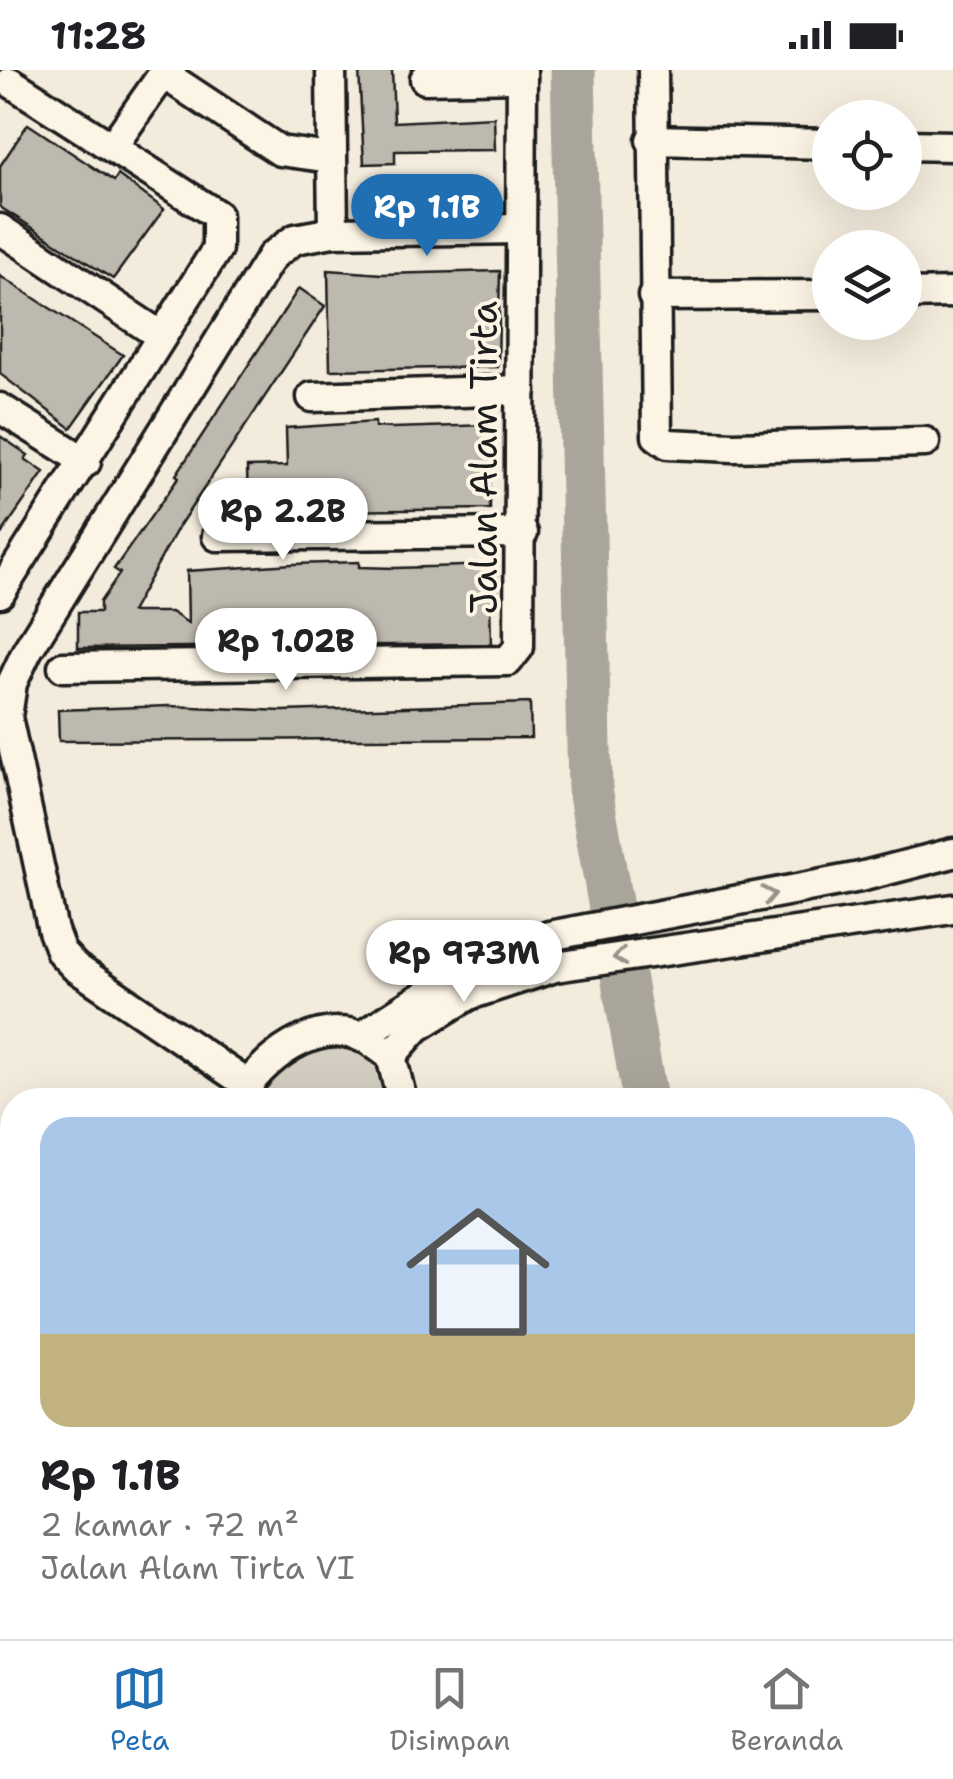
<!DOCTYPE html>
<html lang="id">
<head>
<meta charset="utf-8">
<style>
	body { margin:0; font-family:"Shantell Sans",sans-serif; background:#f2f2f2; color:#202124; height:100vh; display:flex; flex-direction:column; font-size:38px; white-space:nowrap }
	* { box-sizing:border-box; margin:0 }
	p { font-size:32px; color:#757577 }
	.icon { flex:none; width:55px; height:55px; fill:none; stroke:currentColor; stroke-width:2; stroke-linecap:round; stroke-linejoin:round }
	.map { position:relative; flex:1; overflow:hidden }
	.details { position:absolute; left:0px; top:1018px; width:955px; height:552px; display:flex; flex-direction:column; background:#fff; border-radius:40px 40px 0 0; box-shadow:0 10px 40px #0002 }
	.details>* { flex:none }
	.controls { position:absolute; left:812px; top:30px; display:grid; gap:20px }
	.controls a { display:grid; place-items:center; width:110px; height:110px; border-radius:50%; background:#fff; box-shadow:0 10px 40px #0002; font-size:50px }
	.price { position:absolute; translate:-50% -85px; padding:0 22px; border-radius:35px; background:#fff; color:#222; font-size:32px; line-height:65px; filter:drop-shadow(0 2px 5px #0008) }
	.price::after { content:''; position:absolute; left:50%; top:60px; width:30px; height:22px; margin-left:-15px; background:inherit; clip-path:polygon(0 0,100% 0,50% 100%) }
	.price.active { background:#1f6fb2; color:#fff }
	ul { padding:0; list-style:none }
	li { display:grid; align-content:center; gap:20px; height:530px; padding:0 40px }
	li span { display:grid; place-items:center; height:310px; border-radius:30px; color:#555 }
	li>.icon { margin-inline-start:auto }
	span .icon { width:180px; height:180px; fill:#fffc; stroke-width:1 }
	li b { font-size:42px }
	.status { display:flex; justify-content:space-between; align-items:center; height:70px; padding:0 50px; background:#fff; direction:ltr }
	.status svg { height:28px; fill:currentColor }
	.tabs { display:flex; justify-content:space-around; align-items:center; height:140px; border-top:2px solid #e0e0e0; background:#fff; font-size:28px; color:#757577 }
	.tabs a { display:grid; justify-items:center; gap:5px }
	.tabs .active { color:#1f6fb2 }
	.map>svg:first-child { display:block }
	.green { fill:#d3cec1; stroke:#78756e; stroke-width:2.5 }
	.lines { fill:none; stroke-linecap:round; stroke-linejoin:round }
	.river { stroke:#aaa59b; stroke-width:45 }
	.building { fill:#beb9ae; stroke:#1c1c1c; stroke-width:2.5 }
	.service-casing { stroke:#1c1c1c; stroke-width:21 }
	.minor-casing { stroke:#1c1c1c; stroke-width:35 }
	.service { stroke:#fcf5e5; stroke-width:14 }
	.minor { stroke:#fcf5e5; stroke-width:28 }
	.oneway { stroke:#97938b }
	.labels { text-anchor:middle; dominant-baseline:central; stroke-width:8; stroke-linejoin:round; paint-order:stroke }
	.street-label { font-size:38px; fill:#1c1c1c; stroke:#fcf5e5 }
</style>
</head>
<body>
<div class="status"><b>11:28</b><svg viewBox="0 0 49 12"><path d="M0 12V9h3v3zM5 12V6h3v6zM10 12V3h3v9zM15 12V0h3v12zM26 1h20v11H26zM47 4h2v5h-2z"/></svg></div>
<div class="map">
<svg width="953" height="1569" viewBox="0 0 953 1569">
	<rect width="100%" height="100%" fill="#f3ecdd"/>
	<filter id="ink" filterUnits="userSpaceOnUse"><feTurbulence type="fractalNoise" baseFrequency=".01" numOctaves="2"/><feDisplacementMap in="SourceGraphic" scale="20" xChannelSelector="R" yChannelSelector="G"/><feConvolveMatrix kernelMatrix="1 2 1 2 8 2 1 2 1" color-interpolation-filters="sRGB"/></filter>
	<g filter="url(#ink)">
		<path class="green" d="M322,966l68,20 7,44h-154z"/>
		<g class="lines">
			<g class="river">
				<path d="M573,0l17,719 55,311"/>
				<path d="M942,1510l11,10"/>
			</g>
		</g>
		<g class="building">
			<path d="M359,0h33l2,52 100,-5 1,33 -100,1v12l-31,1z"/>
			<path d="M28,54l86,57 4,-6 46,34 -51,70 -113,-72v-41z"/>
			<path d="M328,200l54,4 118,-3 -2,96 -168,3z"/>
			<path d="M0,206l123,79 -52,73 -71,-54z"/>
			<path d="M299,218l26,18 -146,220 -48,86h40l17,11 -1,-52 106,-7 66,-2v5l36,1 102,-3 1,37h-8l1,42 -413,4v-36h22v-10l20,-29 -6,-4 65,-92 -3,-2z"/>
			<path d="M375,352v5l17,1 98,-3v84l-164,2v-5h-78l-1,-39 40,-1 -1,-38z"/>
			<path d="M0,366l28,19 -3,4 19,13 -44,64z"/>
			<path d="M530,633l1,35 -472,3 -1,-31 111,-4 114,5z"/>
		</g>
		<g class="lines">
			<defs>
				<g id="service">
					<path d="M0,1407l12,-10"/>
					<path d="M321,1558l16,11"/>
					<path d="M654,1558l10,11"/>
					<path d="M58,1569l8,-11"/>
					<path d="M489,1569l8,-11"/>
					<path d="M703,1569l18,-11"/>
				</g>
				<g id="minor">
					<path d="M653,0l4,366 11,8 65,3 192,-5"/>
					<path d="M164,4l116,77 51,7"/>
					<path d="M425,9l97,-2"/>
					<path d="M651,70l179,4"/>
					<path d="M905,75l48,1"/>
					<path d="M112,77l54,-77"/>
					<path d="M0,159l161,107"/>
					<path d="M333,162l187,-3"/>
					<path d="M905,224l48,-1"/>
					<path d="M653,226l177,-1"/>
					<path d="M312,327l209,-7"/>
					<path d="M0,338l86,54"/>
					<path d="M217,466l306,-3"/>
					<path d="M0,523l217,-344v-34l-207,-133"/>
					<path d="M63,597l445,-6 11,-14 3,-577"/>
					<path d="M361,967c60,-42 119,-76 188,-101l311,-59 93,-24"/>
					<path d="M391,986l26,-29 52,-32 86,-28 398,-58"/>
					<path d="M247,1014l-172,-117 -14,-15 -8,-21 -46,-214 5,-34 15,-32 245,-395 23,-17 38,-7 -2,-162"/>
					<path d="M239,1029c22,-40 78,-83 126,-61 9,5 18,12 26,18l11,44"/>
					<path d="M0,1512l12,-21"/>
					<path d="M823,1558l7,11"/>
					<path d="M0,1565l12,-19"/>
				</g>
			</defs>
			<use href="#service" class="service-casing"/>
			<use href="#minor" class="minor-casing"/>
			<use href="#service" class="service"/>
			<use href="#minor" class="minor"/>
		</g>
		<defs><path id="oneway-chevron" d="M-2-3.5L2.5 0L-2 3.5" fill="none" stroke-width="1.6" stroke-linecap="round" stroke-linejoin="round" transform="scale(2.5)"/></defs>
		<g class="oneway">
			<use href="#oneway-chevron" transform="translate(769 825) rotate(-11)"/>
			<use href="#oneway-chevron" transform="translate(620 887) rotate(172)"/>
		</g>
	</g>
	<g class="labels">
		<g class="street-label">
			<text transform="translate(483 388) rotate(-90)">Jalan Alam Tirta</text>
		</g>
	</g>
</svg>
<div class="controls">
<a><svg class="icon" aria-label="locate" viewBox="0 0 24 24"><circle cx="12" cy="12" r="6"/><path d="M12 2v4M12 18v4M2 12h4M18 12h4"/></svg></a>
<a><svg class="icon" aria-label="layers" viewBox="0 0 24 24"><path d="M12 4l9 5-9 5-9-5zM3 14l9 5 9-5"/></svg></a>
</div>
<b class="price active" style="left:427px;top:189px">Rp 1.1B</b>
<b class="price" style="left:283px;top:493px">Rp 2.2B</b>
<b class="price" style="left:286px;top:623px">Rp 1.02B</b>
<b class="price" style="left:464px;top:935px">Rp 973M</b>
<section class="details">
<ul>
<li><span style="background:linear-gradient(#a9c7e8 70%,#c2b280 0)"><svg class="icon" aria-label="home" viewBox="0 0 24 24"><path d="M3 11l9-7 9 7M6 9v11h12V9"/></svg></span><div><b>Rp 1.1B</b><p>2 kamar · 72 m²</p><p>Jalan Alam Tirta VI</p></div></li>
</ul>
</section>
</div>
<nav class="tabs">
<a class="active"><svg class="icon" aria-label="map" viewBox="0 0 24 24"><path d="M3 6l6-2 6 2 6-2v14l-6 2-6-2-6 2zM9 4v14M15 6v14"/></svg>Peta</a>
<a><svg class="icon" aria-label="saved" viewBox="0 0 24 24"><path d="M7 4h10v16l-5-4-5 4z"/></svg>Disimpan</a>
<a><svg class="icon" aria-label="home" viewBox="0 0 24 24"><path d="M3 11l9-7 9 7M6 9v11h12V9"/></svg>Beranda</a>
</nav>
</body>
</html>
